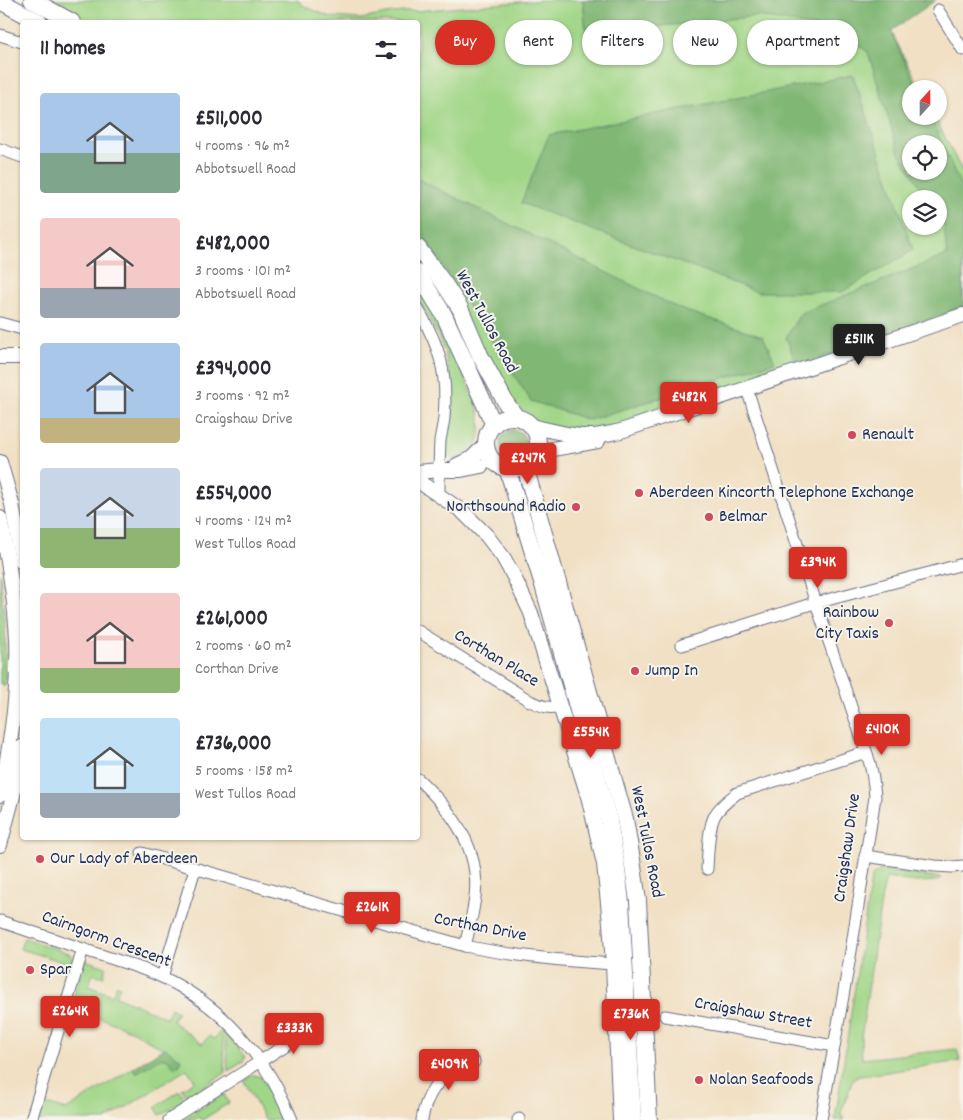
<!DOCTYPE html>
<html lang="en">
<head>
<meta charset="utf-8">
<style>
	body { margin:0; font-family:Dekko,sans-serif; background:#f2f2f3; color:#2b2b33; height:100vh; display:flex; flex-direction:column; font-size:19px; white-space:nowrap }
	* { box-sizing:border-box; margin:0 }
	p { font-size:16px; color:#7c7c81 }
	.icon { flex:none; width:28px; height:28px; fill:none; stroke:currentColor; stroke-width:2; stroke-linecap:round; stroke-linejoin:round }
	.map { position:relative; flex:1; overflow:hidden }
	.sheet { position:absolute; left:20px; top:20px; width:400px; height:820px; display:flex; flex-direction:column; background:#fff; border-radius:5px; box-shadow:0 1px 4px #0004 }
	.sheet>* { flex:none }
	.hud { position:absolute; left:435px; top:20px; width:452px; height:45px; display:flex; gap:10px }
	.needle { width:32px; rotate:21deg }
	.controls { position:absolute; left:902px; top:80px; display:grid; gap:10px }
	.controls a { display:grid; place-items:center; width:45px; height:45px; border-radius:50%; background:#fff; box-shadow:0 1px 4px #0004; font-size:25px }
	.price { position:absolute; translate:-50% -42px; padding:0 11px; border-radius:5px; background:#d93025; color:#fff; font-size:16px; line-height:32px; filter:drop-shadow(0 1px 2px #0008) }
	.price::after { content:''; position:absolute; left:50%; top:30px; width:15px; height:11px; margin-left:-8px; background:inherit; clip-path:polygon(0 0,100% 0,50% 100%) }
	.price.on { background:#222; color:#fff }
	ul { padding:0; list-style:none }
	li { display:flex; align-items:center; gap:15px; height:125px; padding:0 20px }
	li span { display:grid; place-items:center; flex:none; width:140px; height:100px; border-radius:5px; color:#555 }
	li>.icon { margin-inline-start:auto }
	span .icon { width:60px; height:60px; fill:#fffc; stroke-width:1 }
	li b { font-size:21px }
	h2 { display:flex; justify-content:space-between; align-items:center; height:60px; padding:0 20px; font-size:21px }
	.tag { padding:0 18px; border-radius:22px; background:#fff; box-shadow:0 1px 4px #0004; font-size:18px; line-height:45px }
	.tag.on { background:#d93025; color:#fff }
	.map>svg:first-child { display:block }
	.green { fill:#a0d687; stroke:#5e8272; fill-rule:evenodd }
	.forest { fill:#80b774; stroke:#4e7369; fill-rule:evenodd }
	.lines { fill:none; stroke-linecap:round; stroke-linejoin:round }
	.minor-casing { stroke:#666d82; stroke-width:13 }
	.tertiary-casing { stroke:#666d82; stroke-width:16 }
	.secondary-casing { stroke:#666d82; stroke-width:18 }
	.minor { stroke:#fff; stroke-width:11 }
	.tertiary { stroke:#fff; stroke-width:14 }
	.secondary { stroke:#fff; stroke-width:16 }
	.poi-dot { fill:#d1495b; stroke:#f7f3e8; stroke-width:2 }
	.labels { text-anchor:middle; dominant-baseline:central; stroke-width:4; stroke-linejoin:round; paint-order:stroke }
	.street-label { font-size:18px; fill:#1b2f5e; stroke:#f7f3e8 }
	.poi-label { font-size:18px; fill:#1b2f5e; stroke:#f7f3e8; text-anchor:start }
</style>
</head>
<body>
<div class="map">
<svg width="963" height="1120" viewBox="0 0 963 1120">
	<rect width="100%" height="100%" fill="#f7f3e8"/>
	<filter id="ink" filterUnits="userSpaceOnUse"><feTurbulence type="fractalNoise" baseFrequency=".02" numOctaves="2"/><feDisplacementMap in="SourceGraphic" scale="10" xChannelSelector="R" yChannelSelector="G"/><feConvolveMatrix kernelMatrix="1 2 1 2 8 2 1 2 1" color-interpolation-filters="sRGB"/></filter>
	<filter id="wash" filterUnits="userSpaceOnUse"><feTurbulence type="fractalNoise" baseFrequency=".0096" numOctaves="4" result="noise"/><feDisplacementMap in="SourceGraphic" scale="20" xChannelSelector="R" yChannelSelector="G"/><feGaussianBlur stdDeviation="1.12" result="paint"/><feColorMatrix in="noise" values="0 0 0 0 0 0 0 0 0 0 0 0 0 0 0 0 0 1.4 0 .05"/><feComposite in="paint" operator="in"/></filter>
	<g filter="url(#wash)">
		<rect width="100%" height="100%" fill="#f1e0c4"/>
		<g class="green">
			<path d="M32,0h266l6,6 26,11 31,2 31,-6 151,-13h316l32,31 29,58h-9v27h23l29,57v142l-361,120 -73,-12 -13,-6 -98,-169v-226h-346zM911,144h28v27h-28zM911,199h28v27h-28z"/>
			<path d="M418,282l10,14 49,108c4,18 6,30 -3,47l-20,9 -7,-5 -2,-5 7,-36 -1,-30 -6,-32 -7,-17 -20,-35z"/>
			<path d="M0,573l5,55v57l-5,-1z"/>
			<path d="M881,870l60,8 -4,3 -21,1 -30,-4 -4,17 -21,143 1,21 95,-10 3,12 -106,16 -14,38 3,1v4h-8l36,-241 2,-4z"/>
			<path d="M24,938l45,15 3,4 -1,7 -51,-15z"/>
			<path d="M85,960l21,7 -3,10 -10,-3 -5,12 24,9 5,-11 3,2 -4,10 51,22 4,-10 7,4 -6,9 30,23 7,-8 5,3 8,-9 3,41 -1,3 -37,23 -5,-8 13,-8 -8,-12 -81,51h-71l17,-53h5l-11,37 20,6 99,-62 -9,-3 -23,-14 -43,-17 -14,-7 -6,19 -3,-2 -1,-3z"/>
			<path d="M225,1034l9,9 11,14 -2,5 -15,9z"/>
			<path d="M253,1075l8,2 7,13 14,30h-17l-21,-39z"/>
			<path d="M180,1091l5,8 -25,16 -5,-8z"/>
			<path d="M224,1094l5,9 -27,17 -4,-3 -5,3h-11z"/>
		</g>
		<g class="forest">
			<path d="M583,0h353l-45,31 26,58h-6v27h19l33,75v116l-166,59 -11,-29 15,-24 146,-58 -3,-29 -5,-10v-17h-11l-29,-46 -31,-101 -30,-21 -80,-15 -172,18zM911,144h28v27h-28z"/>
			<path d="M853,75l60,175 -71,42h-84l-237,-89 28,-68z"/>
			<path d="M418,179l262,130 83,27 12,26 -186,58 -58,-19 -113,-173z"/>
			<circle cx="513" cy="443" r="13"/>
			<path d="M165,1048l16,11 -2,7 -4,1 -9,-9h-5l-25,15 -3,-5z"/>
		</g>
	</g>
	<g filter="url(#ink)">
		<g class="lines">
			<defs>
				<g id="minor">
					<path d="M938,10l25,40"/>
					<path d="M0,35l22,7"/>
					<path d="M0,149l22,8"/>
					<path d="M418,309c22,38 30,64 26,109 -1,8 -3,16 -4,23 -1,18 -1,36 -1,54"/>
					<path d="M0,323l22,6"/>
					<path d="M747,389l69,214 51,151c5,14 7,28 8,43l-24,154 -30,169"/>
					<path d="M418,631l112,70c10,4 19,9 29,5"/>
					<path d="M682,645l126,-40 155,-41"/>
					<path d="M418,779c33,31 63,69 57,118 -2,16 -6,33 -10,49"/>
					<path d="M142,853l323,93c48,10 98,15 148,18"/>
					<path d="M865,856l70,10 17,1 11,-1"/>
					<path d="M707,869c1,-14 1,-42 8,-54 5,-9 14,-15 22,-22l123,-39h7"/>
					<path d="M0,921c31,11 63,21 94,32 23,7 46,14 68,24 61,29 105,81 130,143"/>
					<path d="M162,977l33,-108"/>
					<path d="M665,1016l169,30"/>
					<path d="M31,1120l52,-171"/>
					<path d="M169,1120l145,-93"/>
					<path d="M422,1120c3,-23 16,-43 37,-53 5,-2 11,-3 15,-5"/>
					<path d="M518,1120l1,-1"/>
				</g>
				<g id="tertiary">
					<path d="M0,357h22"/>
					<path d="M532,426c18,4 36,10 54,10 12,1 24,-3 35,-5l342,-116"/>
					<path d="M536,452l62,-11"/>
					<path d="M0,462l12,42 10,58"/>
					<path d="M457,465l15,-7 15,-15"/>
					<path d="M418,472l21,-2h22l20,-4"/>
					<path d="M418,481l44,30 25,25 16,21 10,18 18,38 57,183 16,68 6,59 3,41 7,156"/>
					<path d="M0,518c8,40 15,80 17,121 2,52 -6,105 -17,156"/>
					<path d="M0,845l13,-49 9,-49"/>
				</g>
				<g id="secondary">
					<path d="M32,0l40,22"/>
					<path d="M0,1l39,21"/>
					<path d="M418,248l25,34 17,26 20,47 26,48 10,14"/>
					<path d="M418,273l26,42 50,110"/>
					<circle cx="512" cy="443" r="26"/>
					<path d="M528,463v14l97,342 7,41 6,41 11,219"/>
					<path d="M507,468l36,117 66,236 7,41 5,40 12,218"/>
				</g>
			</defs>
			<use href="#minor" class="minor-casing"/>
			<use href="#tertiary" class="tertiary-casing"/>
			<use href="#secondary" class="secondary-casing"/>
			<use href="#minor" class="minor"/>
			<use href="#tertiary" class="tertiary"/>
			<use href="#secondary" class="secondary"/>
		</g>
	</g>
	<g class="poi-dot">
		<circle cx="852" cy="435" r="5"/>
		<circle cx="639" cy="493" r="5"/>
		<circle cx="576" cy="507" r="5"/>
		<circle cx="709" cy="517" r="5"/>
		<circle cx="889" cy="623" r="5"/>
		<circle cx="635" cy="671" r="5"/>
		<circle cx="40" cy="859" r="5"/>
		<circle cx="30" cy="970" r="5"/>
		<circle cx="699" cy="1080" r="5"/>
	</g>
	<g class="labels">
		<g class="street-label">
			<text transform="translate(486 322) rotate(62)">West Tullos Road</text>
			<text transform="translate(496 659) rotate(31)">Corthan Place</text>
			<text transform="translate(646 842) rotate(79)">West Tullos Road</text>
			<text transform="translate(848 848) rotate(-82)">Craigshaw Drive</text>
			<text transform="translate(480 928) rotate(11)">Corthan Drive</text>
			<text transform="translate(106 940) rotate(20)">Cairngorm Crescent</text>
			<text transform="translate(753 1014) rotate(10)">Craigshaw Street</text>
		</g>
		<g class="poi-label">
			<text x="862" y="435">Renault</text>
			<text x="649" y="493">Aberdeen Kincorth Telephone Exchange</text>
			<text x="566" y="507" text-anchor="end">Northsound Radio</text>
			<text x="719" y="517">Belmar</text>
			<text x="879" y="613" text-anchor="end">Rainbow<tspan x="879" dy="21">City Taxis</tspan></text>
			<text x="645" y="671">Jump In</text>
			<text x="50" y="859">Our Lady of Aberdeen</text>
			<text x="40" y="970">Spar</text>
			<text x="709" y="1080">Nolan Seafoods</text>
		</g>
	</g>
</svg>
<div class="controls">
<a><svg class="needle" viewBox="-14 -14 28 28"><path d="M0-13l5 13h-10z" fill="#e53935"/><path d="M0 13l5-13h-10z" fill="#7c7c81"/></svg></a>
<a><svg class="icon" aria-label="locate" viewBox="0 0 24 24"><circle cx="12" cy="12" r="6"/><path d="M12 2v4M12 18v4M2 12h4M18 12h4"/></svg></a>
<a><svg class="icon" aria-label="layers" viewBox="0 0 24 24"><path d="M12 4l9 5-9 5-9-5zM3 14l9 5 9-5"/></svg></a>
</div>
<b class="price on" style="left:859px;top:366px">£511K</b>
<b class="price" style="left:689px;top:424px">£482K</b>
<b class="price" style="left:528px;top:485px">£247K</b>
<b class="price" style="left:818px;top:589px">£394K</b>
<b class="price" style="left:882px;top:756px">£410K</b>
<b class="price" style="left:591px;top:759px">£554K</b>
<b class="price" style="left:372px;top:934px">£261K</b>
<b class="price" style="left:70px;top:1038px">£264K</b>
<b class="price" style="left:631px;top:1041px">£736K</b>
<b class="price" style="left:294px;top:1055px">£333K</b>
<b class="price" style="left:449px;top:1091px">£409K</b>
<div class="hud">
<a class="tag on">Buy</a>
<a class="tag">Rent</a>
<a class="tag">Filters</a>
<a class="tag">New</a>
<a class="tag">Apartment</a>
</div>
<section class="sheet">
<h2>11 homes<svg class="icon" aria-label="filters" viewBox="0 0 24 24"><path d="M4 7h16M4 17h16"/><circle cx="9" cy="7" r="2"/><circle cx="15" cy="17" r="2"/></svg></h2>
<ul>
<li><span style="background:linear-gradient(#a9c7e8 60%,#7fa58c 0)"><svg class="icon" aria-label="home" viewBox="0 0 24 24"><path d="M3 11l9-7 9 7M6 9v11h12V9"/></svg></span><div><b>£511,000</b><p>4 rooms · 96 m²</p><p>Abbotswell Road</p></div></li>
<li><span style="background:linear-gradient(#f6c9c9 70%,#9aa5b1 0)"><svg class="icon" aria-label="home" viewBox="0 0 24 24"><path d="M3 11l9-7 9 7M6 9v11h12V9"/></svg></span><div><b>£482,000</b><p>3 rooms · 101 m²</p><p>Abbotswell Road</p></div></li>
<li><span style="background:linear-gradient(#a9c7e8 75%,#c2b280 0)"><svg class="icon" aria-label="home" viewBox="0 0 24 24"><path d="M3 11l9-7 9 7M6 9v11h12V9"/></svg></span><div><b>£394,000</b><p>3 rooms · 92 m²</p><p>Craigshaw Drive</p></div></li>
<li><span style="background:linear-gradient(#c9d6e8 60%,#8fb573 0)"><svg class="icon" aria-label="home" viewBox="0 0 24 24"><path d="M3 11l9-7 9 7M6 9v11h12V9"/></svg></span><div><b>£554,000</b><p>4 rooms · 124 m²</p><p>West Tullos Road</p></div></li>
<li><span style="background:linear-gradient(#f6c9c9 75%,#8fb573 0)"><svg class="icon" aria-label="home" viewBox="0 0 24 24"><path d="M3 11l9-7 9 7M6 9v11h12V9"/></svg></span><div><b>£261,000</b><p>2 rooms · 60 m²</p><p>Corthan Drive</p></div></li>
<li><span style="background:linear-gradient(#bfe0f5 75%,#9aa5b1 0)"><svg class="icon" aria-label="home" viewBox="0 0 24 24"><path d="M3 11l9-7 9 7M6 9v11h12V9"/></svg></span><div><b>£736,000</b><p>5 rooms · 158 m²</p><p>West Tullos Road</p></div></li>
</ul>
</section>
</div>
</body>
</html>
